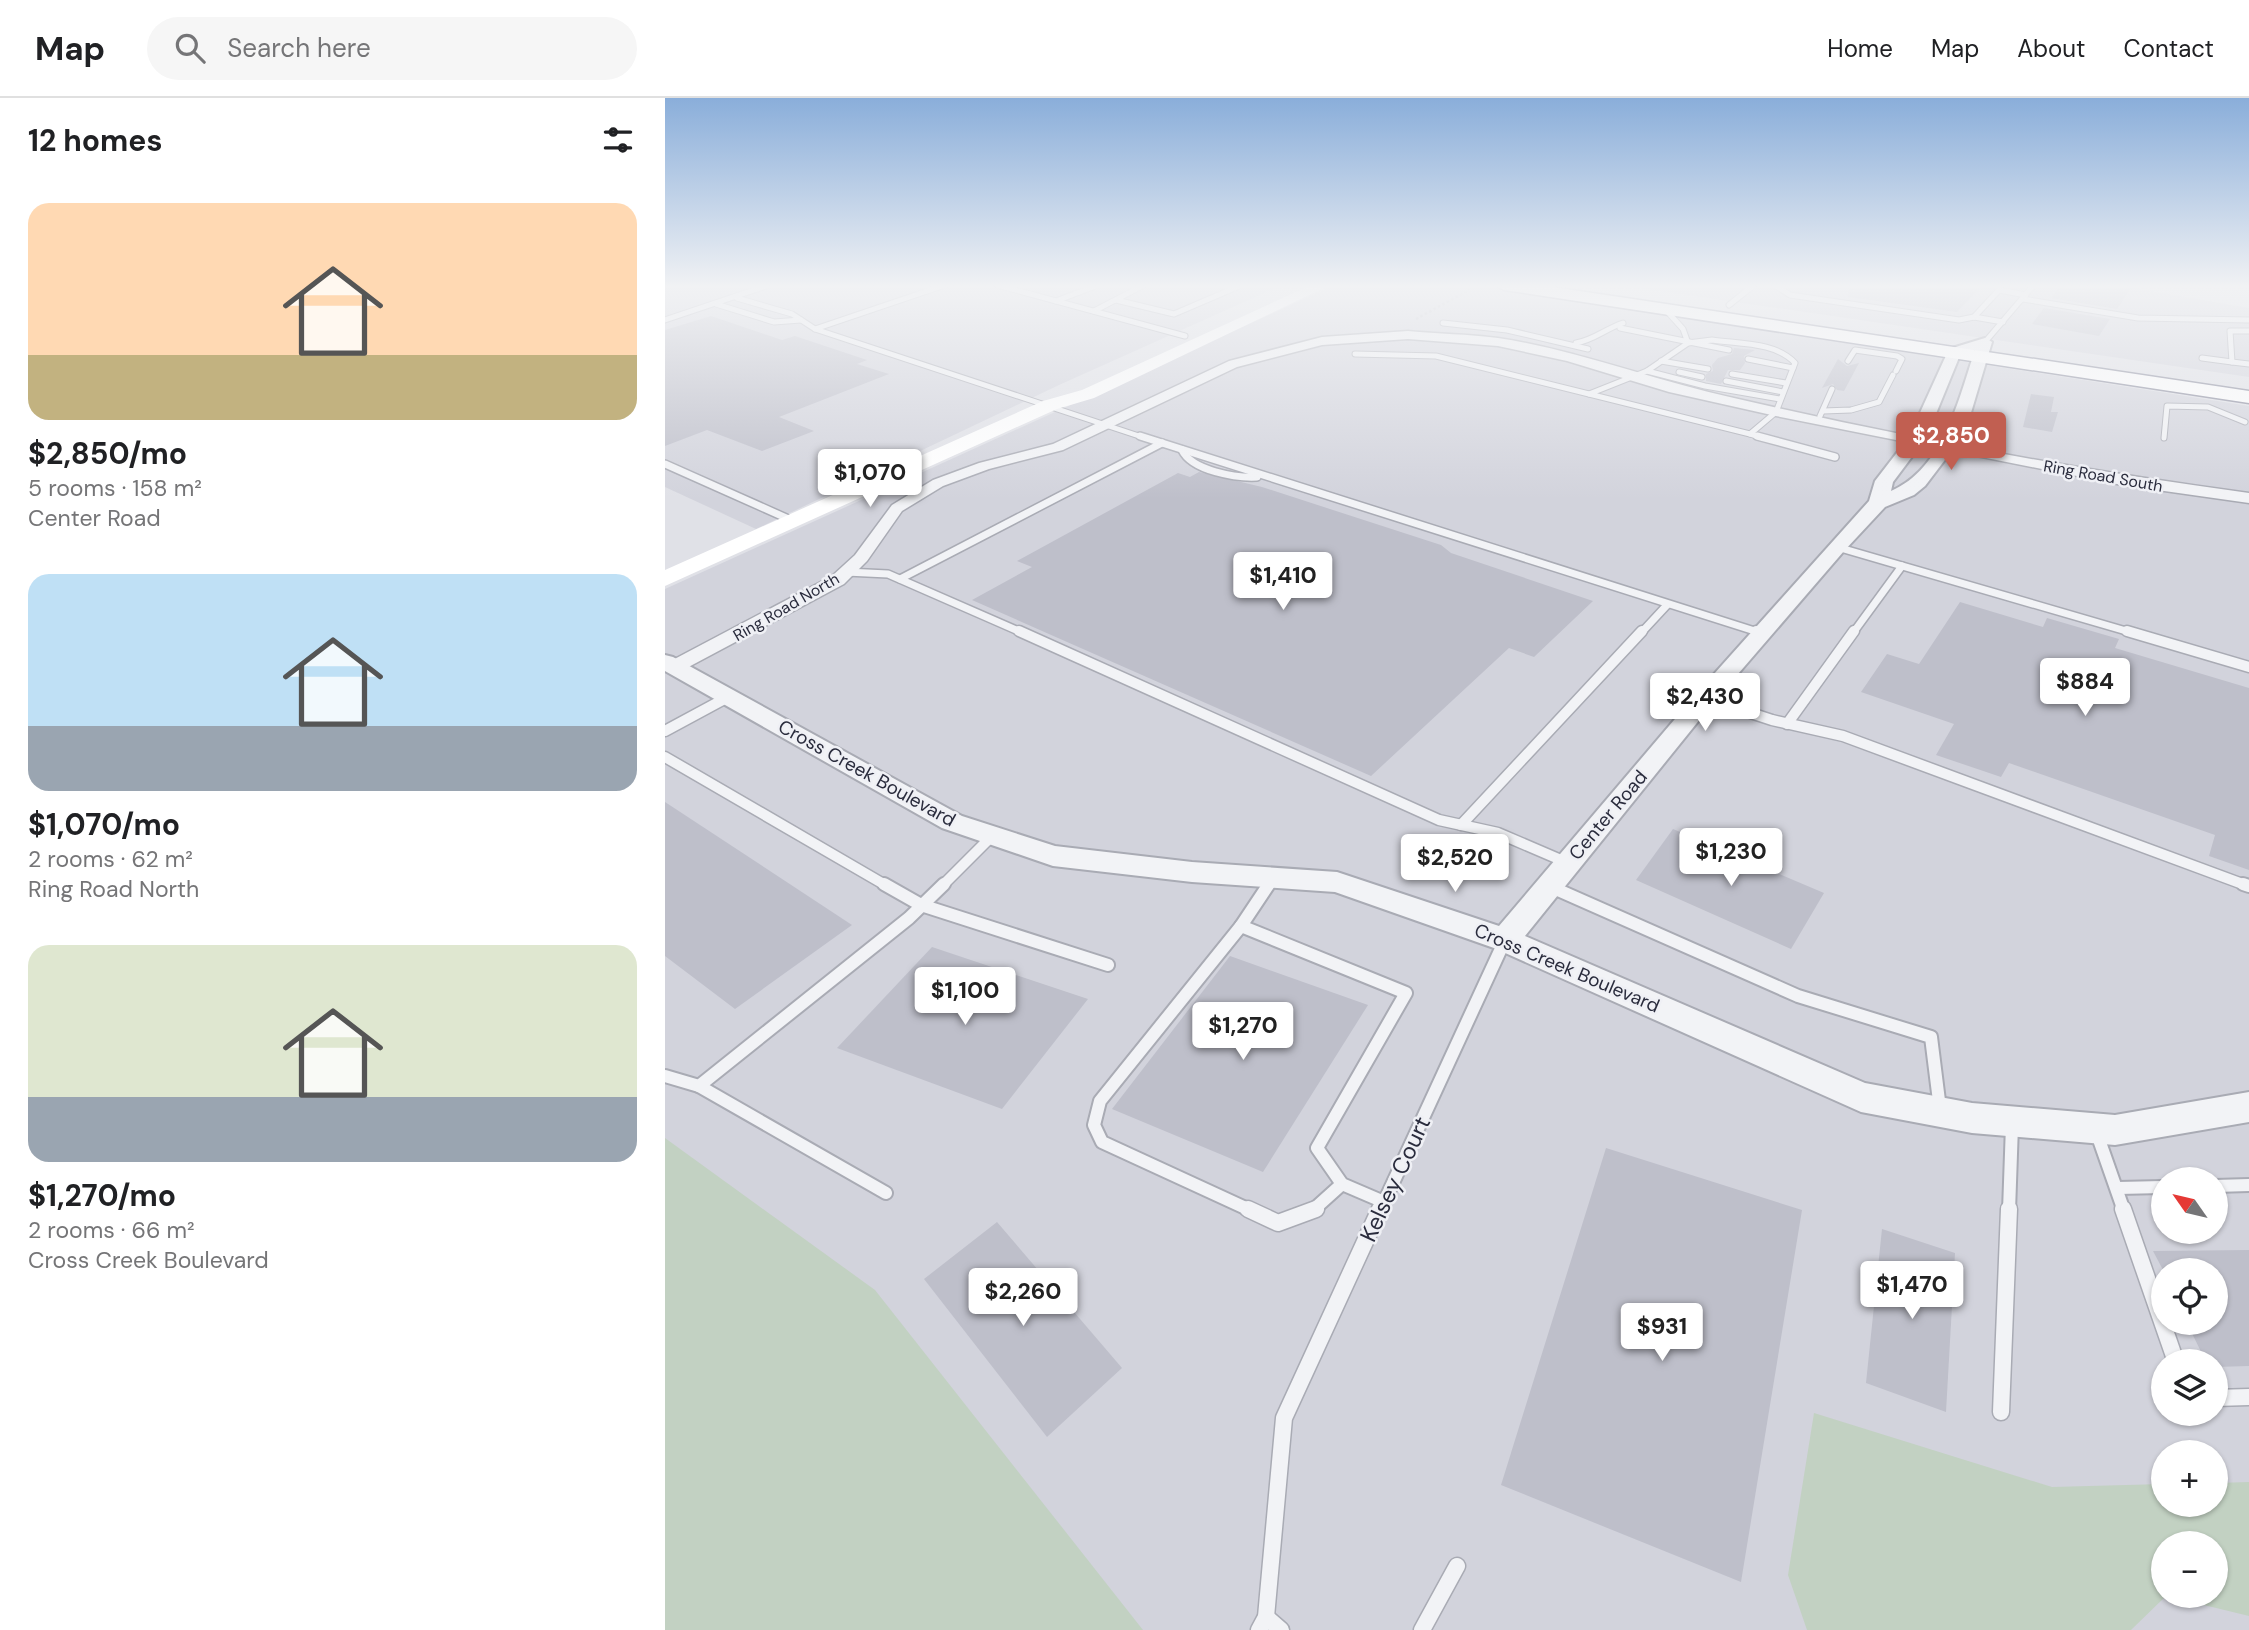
<!DOCTYPE html>
<html lang="en">
<head>
<meta charset="utf-8">
<style>
	body { margin:0; font-family:"DM Sans",sans-serif; background:#f6f6f6; color:#202124; height:100vh; display:flex; flex-direction:column; font-size:26px; white-space:nowrap }
	* { box-sizing:border-box; margin:0 }
	p { font-size:23px; color:#757577 }
	.icon { flex:none; width:38px; height:38px; fill:none; stroke:currentColor; stroke-width:2; stroke-linecap:round; stroke-linejoin:round }
	.map { position:relative; flex:1; overflow:hidden }
	.sheet { display:flex; flex-direction:column; background:#fff; width:665px }
	.sheet>* { flex:none }
	.needle { width:46px; rotate:304deg }
	.fabs { position:absolute; left:1486px; top:1069px; display:grid; gap:14px }
	.fabs a { display:grid; place-items:center; width:77px; height:77px; border-radius:50%; background:#fff; box-shadow:0 2px 5px #0004; font-size:35px }
	.price { position:absolute; translate:-50% -60px; padding:0 16px; border-radius:7px; background:#fff; color:#222; font-size:23px; line-height:46px; filter:drop-shadow(0 2px 4px #0008) }
	.price::after { content:''; position:absolute; left:50%; top:42px; width:21px; height:16px; margin-left:-10px; background:inherit; clip-path:polygon(0 0,100% 0,50% 100%) }
	.price.active { background:#c15f51; color:#fff }
	ul { padding:0; list-style:none }
	li { display:grid; align-content:center; gap:14px; height:371px; padding:0 28px }
	li span { display:grid; place-items:center; height:217px; border-radius:21px; color:#555 }
	li>.icon { margin-inline-start:auto }
	span .icon { width:126px; height:126px; fill:#fffc; stroke-width:1 }
	li b { font-size:30px }
	h2 { display:flex; justify-content:space-between; align-items:center; height:84px; padding:0 28px; font-size:30px }
	header { display:flex; align-items:center; gap:42px; box-sizing:border-box; height:98px; padding:0 35px; background:#fff; border-bottom:2px solid #e0e0e0 }
	header strong { font-size:33px }
	nav { display:flex; gap:38px; margin-inline-start:auto; font-size:24px }
	.search { width:490px; height:63px; background:#f6f6f6; display:flex; align-items:center; gap:18px; box-sizing:border-box; padding:0 24px; border-radius:38px; color:#757577; font-size:26px }
	main { display:flex; flex:1; min-height:0 }
	.map>svg:first-child { display:block }
	.built { fill:#d2d3dc; fill-rule:evenodd }
	.green { fill:#c2d1c2 }
	.building { fill:#bebfca }
	.lines { fill:none; stroke-linecap:round; stroke-linejoin:round }
	.service-far4-casing { stroke:#a9abb4; stroke-width:7 }
	.service-far3-casing { stroke:#a9abb4; stroke-width:10 }
	.service-far2-casing { stroke:#a9abb4; stroke-width:13 }
	.service-far1-casing { stroke:#a9abb4; stroke-width:16 }
	.service-casing { stroke:#a9abb4; stroke-width:19 }
	.minor-casing { stroke:#a9abb4; stroke-width:3 }
	.tertiary-casing { stroke:#a9abb4; stroke-width:4 }
	.trunk-casing { stroke:#898b9d; stroke-width:3 }
	.path { stroke:#bebfc6; stroke-width:2.5; stroke-dasharray:2.5 2.5; stroke-linecap:butt }
	.service-far4 { stroke:#f2f3f6; stroke-width:5 }
	.service-far3 { stroke:#f2f3f6; stroke-width:7 }
	.service-far2 { stroke:#f2f3f6; stroke-width:10 }
	.service-far1 { stroke:#f2f3f6; stroke-width:12 }
	.service { stroke:#f2f3f6; stroke-width:16 }
	.minor { fill:#f2f3f6; fill-rule:evenodd }
	.tertiary { fill:#f2f3f6; fill-rule:evenodd }
	.secondary { fill:#fff; fill-rule:evenodd }
	.trunk { fill:#fff; fill-rule:evenodd }
	.labels { text-anchor:middle; dominant-baseline:central; stroke-width:5; stroke-linejoin:round; paint-order:stroke }
	.far-street-label { font-size:16px; fill:#2a2c3d; stroke:#eff0f5 }
	.street-label { font-size:19px; fill:#2a2c3d; stroke:#eff0f5 }
	.near-street-label { font-size:23px; fill:#2a2c3d; stroke:#eff0f5 }
</style>
</head>
<body>
<header>
<strong>Map</strong>
<div class="search"><svg class="icon" aria-label="search" viewBox="0 0 24 24"><circle cx="10" cy="10" r="6"/><path d="M15 15l6 6"/></svg>Search here</div>
<nav><a>Home</a><a>Map</a><a>About</a><a>Contact</a></nav>
</header>
<main>
<section class="sheet">
<h2>12 homes<svg class="icon" aria-label="filters" viewBox="0 0 24 24"><path d="M4 7h16M4 17h16"/><circle cx="9" cy="7" r="2"/><circle cx="15" cy="17" r="2"/></svg></h2>
<ul>
<li><span style="background:linear-gradient(#ffd9b3 70%,#c2b280 0)"><svg class="icon" aria-label="home" viewBox="0 0 24 24"><path d="M3 11l9-7 9 7M6 9v11h12V9"/></svg></span><div><b>$2,850/mo</b><p>5 rooms · 158 m²</p><p>Center Road</p></div></li>
<li><span style="background:linear-gradient(#bfe0f5 70%,#9aa5b1 0)"><svg class="icon" aria-label="home" viewBox="0 0 24 24"><path d="M3 11l9-7 9 7M6 9v11h12V9"/></svg></span><div><b>$1,070/mo</b><p>2 rooms · 62 m²</p><p>Ring Road North</p></div></li>
<li><span style="background:linear-gradient(#dfe7d0 70%,#9aa5b1 0)"><svg class="icon" aria-label="home" viewBox="0 0 24 24"><path d="M3 11l9-7 9 7M6 9v11h12V9"/></svg></span><div><b>$1,270/mo</b><p>2 rooms · 66 m²</p><p>Cross Creek Boulevard</p></div></li>
</ul>
</section>
<div class="map">
<svg width="1584" height="1532" viewBox="0 0 1584 1532">
	<rect width="100%" height="100%" fill="#e0e1e7"/>
	<g class="built">
		<path d="M0,187h617l-223,100 -303,144 -91,-42z"/>
		<path d="M670,187h139l775,121v1224h-1584v-1041zM1498,1082h52v52h-52zM1498,1172h52v53h-52zM1498,1264h52v52h-52zM1498,1354h52v53h-52zM1498,1446h52v52h-52z"/>
		<path d="M955,187h495l134,23v69z"/>
	</g>
	<g class="green">
		<path d="M0,1040l210,152 268,340h-478z"/>
		<path d="M1149,1315l238,74 111,-3v21h52l1,-22 33,-1v134l-82,-20h48v-52h-52v52h3l-35,34h-324l-19,-55z"/>
	</g>
	<g class="building">
		<path d="M1184,187h134l-26,27 -109,-15z"/>
		<path d="M1396,187h72l-16,24 -66,-11z"/>
		<path d="M1379,210l66,11 -11,17 -67,-12z"/>
		<path d="M46,218l71,24 13,-4 72,24 -10,4 32,10 -110,43 35,14 -52,20 -55,-21 -42,16v-116z"/>
		<path d="M1069,250l21,2 -11,6 1,7 -5,7h-12l-7,14 -15,-3v-7l7,-3 -1,-6 6,-7 14,-4z"/>
		<path d="M1173,261l9,7 12,-3 -15,28 -7,-1 -4,-6 -11,4z"/>
		<path d="M1366,296l23,3 -3,15h7l-6,20 -29,-5z"/>
		<path d="M534,374l63,15 179,58 10,8 142,48 -59,56 -25,-9 -138,128 -399,-176 60,-33 -15,-6 161,-88 12,4z"/>
		<path d="M1295,504l83,25 4,-9 72,21 -4,9 134,40v182l-40,-14 6,-21 -206,-72 -8,14 -65,-22 18,-31 -93,-32 26,-38 32,10z"/>
		<path d="M0,704l187,123 -117,84 -70,-53z"/>
		<path d="M1008,731l151,64 -33,56 -155,-69z"/>
		<path d="M267,849l156,52 -86,110 -165,-61z"/>
		<path d="M565,858l138,49 -105,167 -151,-63z"/>
		<path d="M941,1050l196,62 -61,372 -240,-97z"/>
		<path d="M332,1124l125,146 -75,69 -123,-158z"/>
		<path d="M1217,1131l73,24 -9,159 -80,-29z"/>
		<path d="M1584,1152v116l-34,1v-5h-9l-19,-39h28v-53h-52l-10,-19z"/>
	</g>
	<g class="lines">
		<defs>
			<g id="service-far4">
				<path d="M332,187l188,51"/>
				<path d="M1100,187l11,1 14,9 169,25 15,-3 29,5"/>
				<path d="M72,200l55,16 23,15 330,109"/>
				<path d="M1358,201l115,19 111,2"/>
				<path d="M451,202l58,14 63,-27 -7,-2"/>
				<path d="M391,203l42,-16"/>
				<path d="M51,206l58,18 27,-2"/>
				<path d="M1064,207l25,-20"/>
				<path d="M1000,211l18,20 5,14"/>
				<path d="M429,213l50,-26"/>
				<path d="M1309,219l25,-27 27,5"/>
				<path d="M0,222l104,-35"/>
				<path d="M778,225l64,7 81,19"/>
				<path d="M955,230l109,22"/>
				<path d="M150,231l130,-44"/>
				<path d="M1584,233h-19l2,31 17,2"/>
				<path d="M1047,242c27,4 64,2 83,23l-19,49 -26,22 -161,-40 58,-23 41,-28z"/>
				<path d="M1320,244l47,-55"/>
				<path d="M911,245c18,-3 29,-14 47,-20"/>
				<path d="M690,256l81,2 153,38"/>
				<path d="M1537,260l30,4"/>
				<path d="M1083,261l45,9"/>
				<path d="M996,263l47,8"/>
				<path d="M1183,263l7,-11 42,6 5,3 -6,12"/>
				<path d="M982,273l58,15 75,13"/>
				<path d="M1014,274l23,5"/>
				<path d="M1067,276l54,9"/>
				<path d="M1061,283l57,11"/>
				<path d="M1158,313l28,-1 28,-8 14,-27"/>
				<path d="M1155,318l12,-27"/>
				<path d="M1085,336l13,4"/>
				<path d="M1499,340l3,-32 41,1 37,15"/>
			</g>
			<g id="service-far3">
				<path d="M475,338l621,197"/>
				<path d="M1092,338l78,21"/>
				<path d="M517,352c10,21 54,28 75,27"/>
				<path d="M0,366l128,57"/>
				<path d="M1172,449l296,86"/>
				<path d="M181,474l42,2 135,59"/>
				<path d="M235,481l262,-136"/>
				<path d="M976,535l26,-28"/>
				<path d="M1188,535l49,-67"/>
			</g>
			<g id="service-far2">
				<path d="M354,533l420,189 59,13 70,30"/>
				<path d="M1091,533l5,2"/>
				<path d="M1462,533l122,36"/>
				<path d="M1040,600l67,22 71,16 405,150"/>
				<path d="M1122,626l67,-93"/>
				<path d="M0,633l63,-34"/>
				<path d="M0,659l222,129"/>
				<path d="M796,727l181,-194"/>
				<path d="M277,788l51,-51"/>
				<path d="M603,788l5,-8"/>
			</g>
			<g id="service-far1">
				<path d="M219,786l37,21 187,60"/>
				<path d="M604,786l-28,42 165,67 -89,155 25,36 42,18"/>
				<path d="M1578,786l6,2"/>
				<path d="M884,788l249,110 133,41 9,72"/>
				<path d="M576,828l-141,175 -6,24 8,17 150,69"/>
				<path d="M0,978l34,10 210,-168 35,-34"/>
				<path d="M34,988l187,107"/>
				<path d="M1431,1033l28,80"/>
				<path d="M1550,1088l34,-1"/>
				<path d="M1453,1090l45,-1"/>
				<path d="M647,1113l30,-27"/>
				<path d="M715,1113l125,-271"/>
				<path d="M1344,1113l3,-86"/>
			</g>
			<g id="service">
				<path d="M583,1111l30,14 38,-14"/>
				<path d="M1458,1111l53,153"/>
				<path d="M1550,1300l34,-1"/>
				<path d="M1336,1314l8,-203"/>
				<path d="M601,1519l15,13"/>
				<path d="M594,1532l7,-13 18,-199 96,-209"/>
				<path d="M757,1532l35,-64"/>
			</g>
			<path id="minor" d="M743,233c30,3 60,3 90,7 80,12 157,43 236,60 170,39 342,72 515,95v10l-127,-18 -346,-69 -107,-24 -102,-31 -69,-15 -90,-7 -86,6 -85,22 -174,83 -74,19 -46,17 -41,25 -35,50 -23,23 -163,87 -7,2 -9,-6 2,-4 165,-87 23,-21 37,-50 41,-25 46,-17 74,-19 176,-83 93,-24z"/>
			<path id="tertiary" d="M1320,240l7,4 -22,74 -13,28 -32,42 -11,9 -29,12 -41,44 -131,152 -188,233 340,147 107,20 143,12 134,-23v30l-134,23 -143,-12 -111,-21 -367,-164 -159,-56 -143,-10 -139,-16 -111,-38 -277,-157v-16l8,2 289,159 93,30 137,16 145,10 162,54 198,-233 172,-192 6,-20 34,-44 40,-88zM1310,252c-16,49 -32,119 -84,141l2,-9 33,-44 34,-83z"/>
			<path id="trunk" d="M830,187h44l710,106v12l-745,-113z"/>
		</defs>
		<use href="#service-far4" class="service-far4-casing"/>
		<use href="#service-far3" class="service-far3-casing"/>
		<use href="#service-far2" class="service-far2-casing"/>
		<use href="#service-far1" class="service-far1-casing"/>
		<use href="#service" class="service-casing"/>
		<use href="#minor" class="minor-casing"/>
		<use href="#tertiary" class="tertiary-casing"/>
		<use href="#trunk" class="trunk-casing"/>
		<g class="path">
			<path d="M794,187l10,5"/>
			<path d="M751,221l53,-29"/>
		</g>
		<use href="#service-far4" class="service-far4"/>
		<use href="#service-far3" class="service-far3"/>
		<use href="#service-far2" class="service-far2"/>
		<use href="#service-far1" class="service-far1"/>
		<use href="#service" class="service"/>
		<use href="#minor" class="minor"/>
		<use href="#tertiary" class="tertiary"/>
		<path class="secondary" d="M646,187h19l-236,113 -37,11 -392,177v-16l378,-169 39,-11z"/>
		<use href="#trunk" class="trunk"/>
	</g>
	<linearGradient id="sky" x2="0" y2="1"><stop stop-color="#8aaeda"/><stop offset="0.47" stop-color="#f1f2f4"/><stop offset="1" stop-color="#f1f2f4" stop-opacity="0"/></linearGradient>
	<rect width="1584" height="401" fill="url(#sky)"/>
	<g class="labels">
		<g class="far-street-label">
			<text transform="translate(1438 378) rotate(10)">Ring Road South</text>
			<text transform="translate(121 509) rotate(-30)">Ring Road North</text>
		</g>
		<g class="street-label">
			<text transform="translate(202 675) rotate(29)">Cross Creek Boulevard</text>
			<text transform="translate(943 717) rotate(-50)">Center Road</text>
			<text transform="translate(902 870) rotate(23)">Cross Creek Boulevard</text>
		</g>
		<g class="near-street-label">
			<text transform="translate(730 1081) rotate(-65)">Kelsey Court</text>
		</g>
	</g>
</svg>
<div class="fabs">
<a><svg class="needle" viewBox="-14 -14 28 28"><path d="M0-13l5 13h-10z" fill="#e53935"/><path d="M0 13l5-13h-10z" fill="#757577"/></svg></a>
<a><svg class="icon" aria-label="locate" viewBox="0 0 24 24"><circle cx="12" cy="12" r="6"/><path d="M12 2v4M12 18v4M2 12h4M18 12h4"/></svg></a>
<a><svg class="icon" aria-label="layers" viewBox="0 0 24 24"><path d="M12 4l9 5-9 5-9-5zM3 14l9 5 9-5"/></svg></a>
<a>+</a>
<a>−</a>
</div>
<b class="price active" style="left:1286px;top:374px">$2,850</b>
<b class="price" style="left:205px;top:411px">$1,070</b>
<b class="price" style="left:618px;top:514px">$1,410</b>
<b class="price" style="left:1420px;top:620px">$884</b>
<b class="price" style="left:1040px;top:635px">$2,430</b>
<b class="price" style="left:1066px;top:790px">$1,230</b>
<b class="price" style="left:790px;top:796px">$2,520</b>
<b class="price" style="left:300px;top:929px">$1,100</b>
<b class="price" style="left:578px;top:964px">$1,270</b>
<b class="price" style="left:1247px;top:1223px">$1,470</b>
<b class="price" style="left:358px;top:1230px">$2,260</b>
<b class="price" style="left:997px;top:1265px">$931</b>
</div>
</main>
</body>
</html>
